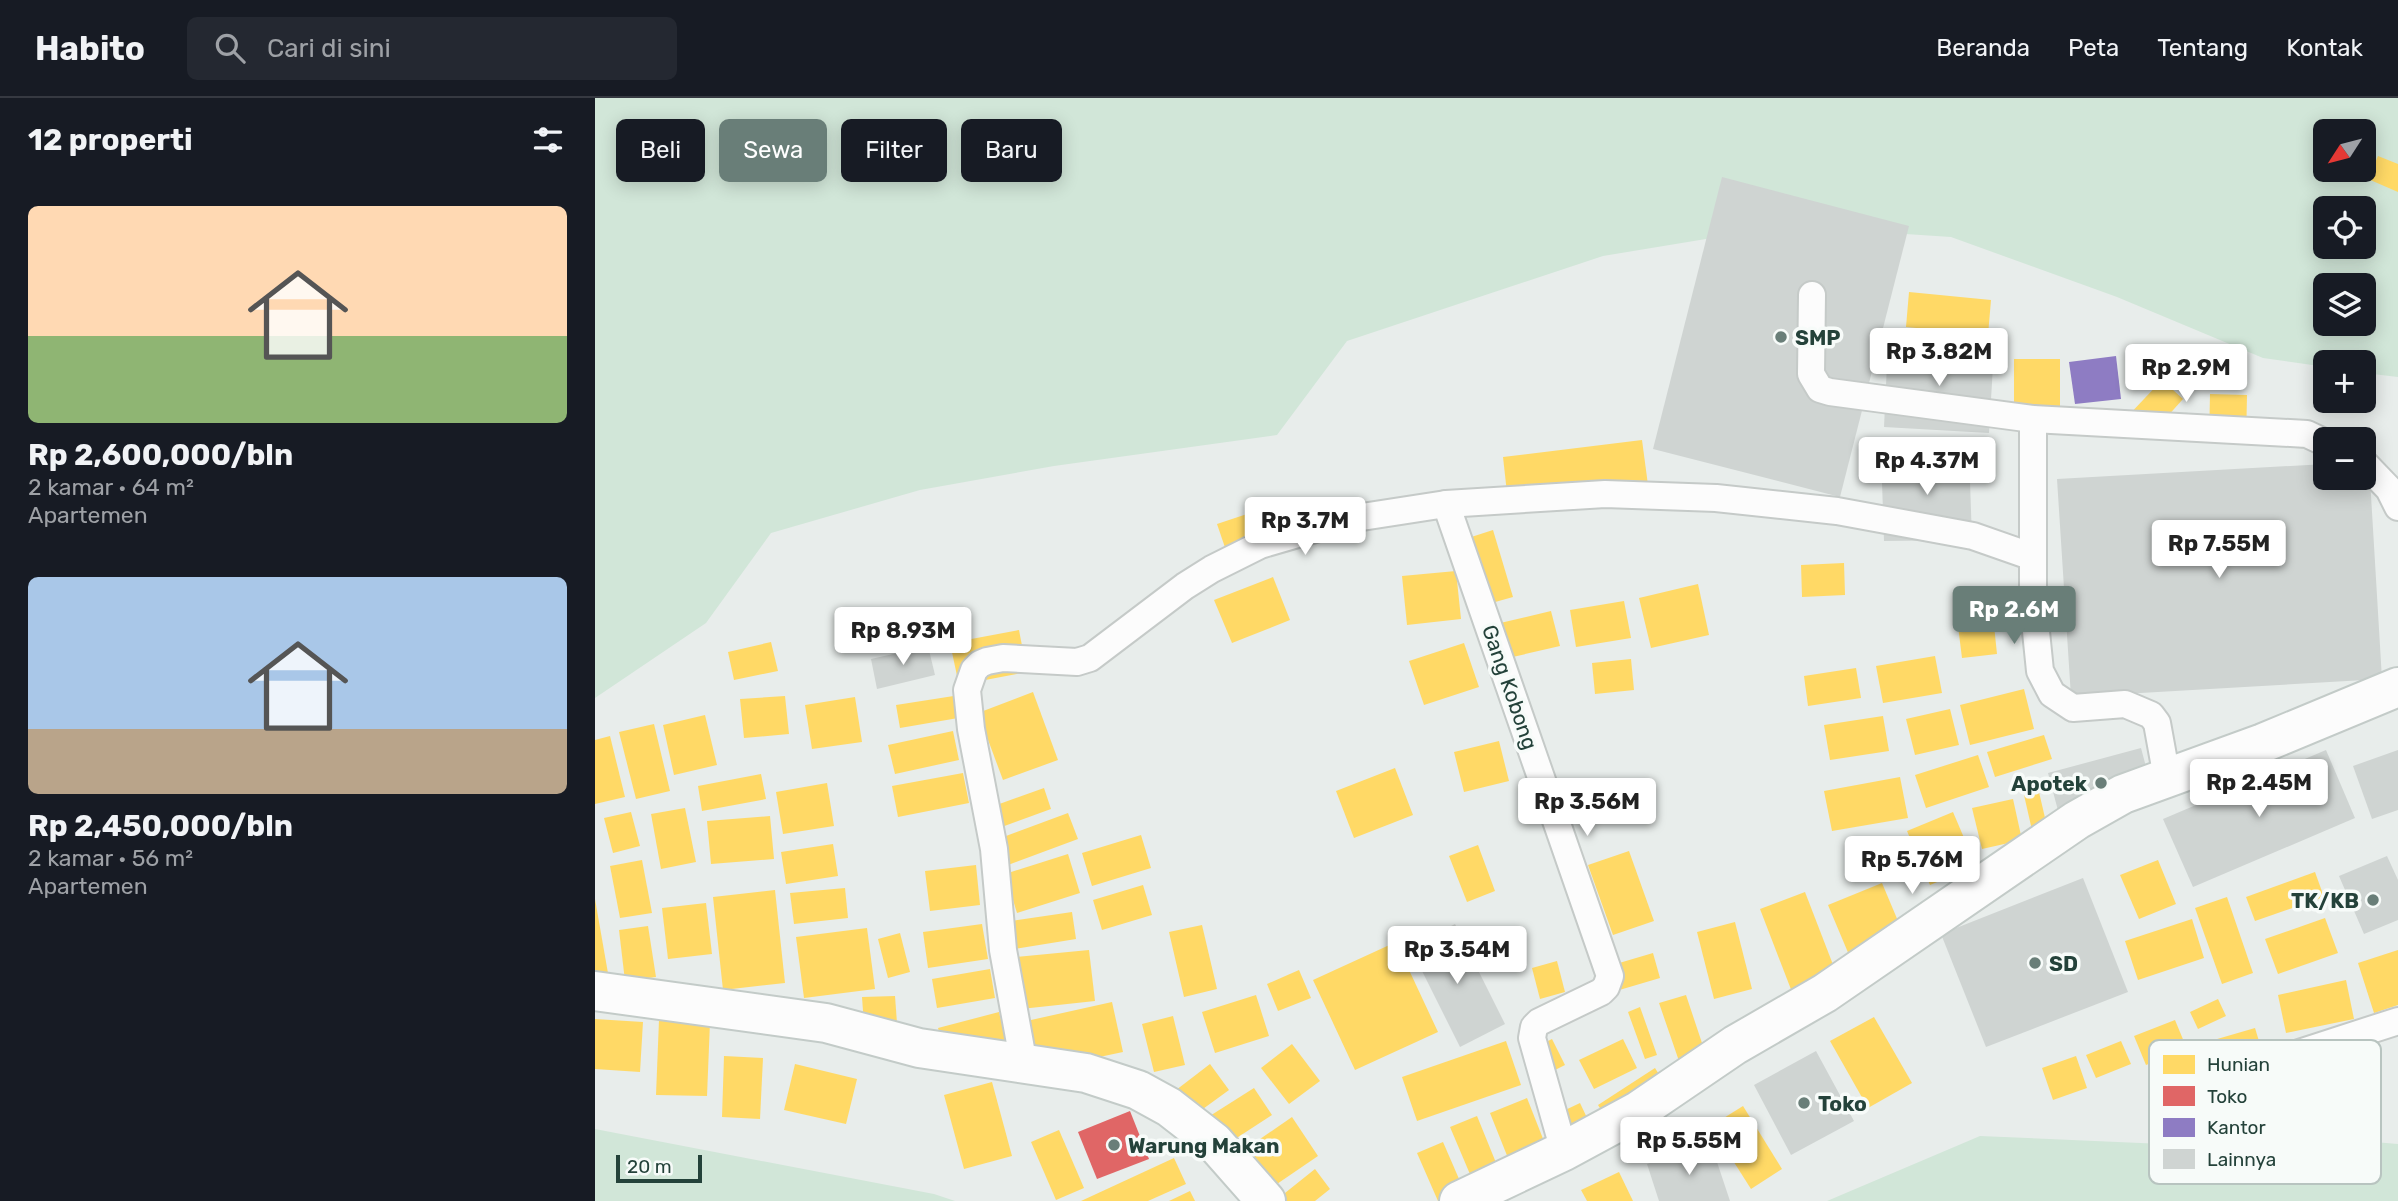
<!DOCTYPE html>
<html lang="id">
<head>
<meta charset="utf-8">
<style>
	body { margin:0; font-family:Rubik,sans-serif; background:#242831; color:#f1f3f6; height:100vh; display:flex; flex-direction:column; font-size:26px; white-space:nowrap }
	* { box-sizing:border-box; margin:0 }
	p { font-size:23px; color:#9ea1a6 }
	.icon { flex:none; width:38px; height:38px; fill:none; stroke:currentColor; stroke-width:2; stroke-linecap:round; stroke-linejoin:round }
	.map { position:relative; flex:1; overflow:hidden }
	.side { display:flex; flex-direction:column; background:#171b24; width:595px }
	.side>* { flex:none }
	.guide { position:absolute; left:21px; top:21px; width:665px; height:63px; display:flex; gap:14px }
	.needle { width:46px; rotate:234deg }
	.tools { position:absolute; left:1718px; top:21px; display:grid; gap:14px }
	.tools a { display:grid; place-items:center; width:63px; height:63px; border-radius:10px; background:#171b24; box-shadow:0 4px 18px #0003; font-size:35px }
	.scale { position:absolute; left:21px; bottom:18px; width:86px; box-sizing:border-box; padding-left:7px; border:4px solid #24423a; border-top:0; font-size:19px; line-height:24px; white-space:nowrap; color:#24423a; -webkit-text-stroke:5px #f7fbf9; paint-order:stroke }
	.price { position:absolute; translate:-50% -60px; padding:0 16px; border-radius:7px; background:#fff; color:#222; font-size:23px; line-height:46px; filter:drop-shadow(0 2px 4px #0008) }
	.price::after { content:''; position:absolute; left:50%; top:42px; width:21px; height:16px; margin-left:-10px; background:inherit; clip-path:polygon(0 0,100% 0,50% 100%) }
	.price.selected { background:#697e78; color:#fff }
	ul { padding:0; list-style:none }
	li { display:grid; align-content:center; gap:14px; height:371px; padding:0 28px }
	li span { display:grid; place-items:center; height:217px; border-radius:10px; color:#555 }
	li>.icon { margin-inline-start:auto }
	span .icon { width:126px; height:126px; fill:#fffc; stroke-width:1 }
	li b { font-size:30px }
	h2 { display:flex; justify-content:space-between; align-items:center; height:84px; padding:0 28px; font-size:30px }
	.chip { padding:0 24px; border-radius:10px; background:#171b24; box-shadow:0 4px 18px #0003; font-size:24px; line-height:63px }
	.chip.selected { background:#697e78; color:#fff }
	header { display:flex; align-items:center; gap:42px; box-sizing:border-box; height:98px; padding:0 35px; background:#171b24; border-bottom:2px solid #363941 }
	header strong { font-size:33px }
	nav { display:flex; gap:38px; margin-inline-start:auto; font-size:24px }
	.search { width:490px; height:63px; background:#242831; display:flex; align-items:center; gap:18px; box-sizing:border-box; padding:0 24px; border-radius:10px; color:#9ea1a6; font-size:26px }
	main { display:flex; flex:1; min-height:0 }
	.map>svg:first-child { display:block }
	.green { fill:#d1e6d8; fill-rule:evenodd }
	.homes { fill:#ffd966 }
	.shops { fill:#e06666 }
	.offices { fill:#8e7cc3 }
	.building { fill:#cfd4d2 }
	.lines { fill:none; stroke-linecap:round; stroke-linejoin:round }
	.street-casing { stroke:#c5cac8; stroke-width:30 }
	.secondary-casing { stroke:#c3cbc8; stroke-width:42 }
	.street { stroke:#fcfcfc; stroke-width:26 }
	.secondary { stroke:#fcfcfc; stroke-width:38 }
	.poi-dot { fill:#697e78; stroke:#f7fbf9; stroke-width:2.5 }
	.labels { text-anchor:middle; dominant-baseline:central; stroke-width:7; stroke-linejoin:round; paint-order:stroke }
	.poi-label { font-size:21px; font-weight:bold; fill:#24423a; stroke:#f7fbf9; text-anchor:start }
	.street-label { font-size:21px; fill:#24423a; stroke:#f7fbf9 }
	.key { fill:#f7fbf9; stroke:#b8c4c0; stroke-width:2 }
	.key-label { font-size:19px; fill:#24423a }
</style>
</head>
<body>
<header>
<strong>Habito</strong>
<div class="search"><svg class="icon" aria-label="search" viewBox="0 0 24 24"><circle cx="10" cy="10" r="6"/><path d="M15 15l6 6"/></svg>Cari di sini</div>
<nav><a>Beranda</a><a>Peta</a><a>Tentang</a><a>Kontak</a></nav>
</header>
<main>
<section class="side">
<h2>12 properti<svg class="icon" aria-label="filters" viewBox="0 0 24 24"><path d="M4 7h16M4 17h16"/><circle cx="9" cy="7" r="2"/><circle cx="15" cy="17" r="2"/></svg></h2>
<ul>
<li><span style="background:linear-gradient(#ffd9b3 60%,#8fb573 0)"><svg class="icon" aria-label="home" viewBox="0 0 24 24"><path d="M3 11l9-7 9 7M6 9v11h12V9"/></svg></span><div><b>Rp 2,600,000/bln</b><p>2 kamar · 64 m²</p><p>Apartemen</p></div></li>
<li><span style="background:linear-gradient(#a9c7e8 70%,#b9a48a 0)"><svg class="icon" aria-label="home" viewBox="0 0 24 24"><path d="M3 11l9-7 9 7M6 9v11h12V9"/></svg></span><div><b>Rp 2,450,000/bln</b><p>2 kamar · 56 m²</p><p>Apartemen</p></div></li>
</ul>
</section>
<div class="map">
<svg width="1803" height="1103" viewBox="0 0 1803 1103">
	<rect width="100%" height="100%" fill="#e8edeb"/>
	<g class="green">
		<path d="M0,0h1803v279l-34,-4v-11h-38v5l-63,-9 -146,-61 -166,-60 -167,-11 -181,30 -256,85 -70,94 -223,31 -134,24 -149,43 -65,90 -111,75zM1731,33h38v39h-38zM1731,110h38v39h-38zM1731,187h38v39h-38z"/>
		<path d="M0,1031l339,65 21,7h-360z"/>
		<path d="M1385,1038l206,9 188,-3 24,2v57h-571z"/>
	</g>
	<g class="homes">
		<path d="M1783,58l20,8v28l-30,-13z"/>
		<path d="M1314,194l82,8 -3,35 -82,-8z"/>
		<rect x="1419" y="261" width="46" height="58"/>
		<path d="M1567,282l21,19 -35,39 -22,-20z"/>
		<path d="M1615,296l37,1 -1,47h-37z"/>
		<path d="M1047,342l6,45 -140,17 -5,-45z"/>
		<path d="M700,400l15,44 -78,26 -15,-44z"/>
		<path d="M898,432l20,67 -32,9 -19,-66z"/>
		<path d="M1249,465l1,32 -43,2 -1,-32z"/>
		<path d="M861,473l5,48 -54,6 -5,-49z"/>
		<path d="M678,479l17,43 -58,23 -18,-43z"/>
		<path d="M1103,486l11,51 -58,13 -12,-50z"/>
		<path d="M1029,503l7,37 -55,9 -6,-37z"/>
		<path d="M1397,508l5,48 -35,4 -6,-48z"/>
		<path d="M956,513l9,35 -56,13 -8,-35z"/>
		<path d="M424,532l8,42 -68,13 -9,-42z"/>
		<path d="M176,544l7,29 -44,9 -6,-28z"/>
		<path d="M869,545l15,44 -55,18 -15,-44z"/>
		<path d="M1340,558l7,37 -59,10 -7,-37z"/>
		<path d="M1036,561l3,31 -39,4 -3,-31z"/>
		<path d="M1261,570l5,30 -53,8 -4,-30z"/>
		<path d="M1429,591l10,40 -64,16 -10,-40z"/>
		<path d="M438,594l25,68 -55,20 -25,-67z"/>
		<path d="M365,597l4,22 -64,11 -4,-23z"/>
		<path d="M190,598l4,38 -45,4 -4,-39z"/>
		<path d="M260,599l7,45 -50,7 -7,-44z"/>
		<path d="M1355,611l9,36 -44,10 -9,-36z"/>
		<path d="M110,617l12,50 -43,10 -11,-50z"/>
		<path d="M1288,618l6,35 -59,9 -6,-35z"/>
		<path d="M59,626l16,67 -34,8 -17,-67z"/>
		<path d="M358,633l6,29 -64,14 -7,-29z"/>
		<path d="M1449,637l8,24 -57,18 -8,-25z"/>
		<path d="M15,638l15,61 -30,7v-64z"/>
		<path d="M904,643l10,40 -45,11 -10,-40z"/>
		<path d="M1383,657l11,32 -63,21 -11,-33z"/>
		<path d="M800,670l18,47 -59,23 -18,-47z"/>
		<path d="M368,675l6,30 -71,14 -6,-31z"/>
		<path d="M166,676l5,25 -64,12 -4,-25z"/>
		<path d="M1305,679l8,41 -76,13 -8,-40z"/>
		<path d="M232,685l7,43 -51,8 -7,-42z"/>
		<path d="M449,690l7,21 -52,19 -8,-21z"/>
		<path d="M1444,694l10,43 -15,4 -10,-44z"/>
		<path d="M1418,701l9,41 -40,9 -10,-41z"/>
		<path d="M90,710l11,54 -35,7 -10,-55z"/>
		<path d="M36,714l9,34 -27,7 -9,-35z"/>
		<path d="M1358,714l23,54 -46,19 -23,-54z"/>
		<path d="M473,715l10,26 -70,26 -10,-26z"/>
		<path d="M175,718l4,43 -63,5 -4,-43z"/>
		<path d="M546,737l10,33 -59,18 -10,-33z"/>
		<path d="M238,746l5,32 -52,8 -5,-32z"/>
		<path d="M883,747l17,46 -28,11 -18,-46z"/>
		<path d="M1034,753l25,70 -41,14 -25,-70z"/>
		<path d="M473,756l12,39 -63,20 -12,-39z"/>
		<path d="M47,762l10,53 -32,5 -10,-52z"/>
		<path d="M1563,762l18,44 -37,15 -19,-44z"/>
		<path d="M381,767l4,40 -50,6 -5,-40z"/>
		<path d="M1720,774l9,25 -69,24 -9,-24z"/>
		<path d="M1287,785l24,57 -54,22 -24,-57z"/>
		<path d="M548,787l9,30 -50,15 -9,-30z"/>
		<path d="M250,790l3,30 -54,6 -4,-31z"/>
		<path d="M180,792l10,93 -62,7 -10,-93z"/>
		<path d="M1210,794l32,83 -45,17 -32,-83z"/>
		<path d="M1632,799l26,76 -31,11 -27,-76z"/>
		<path d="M0,801l14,80 -14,2z"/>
		<path d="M111,805l6,51 -44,5 -6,-51z"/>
		<path d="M477,814l4,27 -61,10 -4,-28z"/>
		<path d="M1730,820l13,35 -60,21 -13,-35z"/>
		<path d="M1597,821l12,39 -66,22 -13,-39z"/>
		<path d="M1140,824l17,67 -38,10 -17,-67z"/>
		<path d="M387,826l6,35 -60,9 -5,-36z"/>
		<path d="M607,827l15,64 -33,8 -15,-65z"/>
		<path d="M53,828l8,51 -31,4 -6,-51z"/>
		<path d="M272,830l8,61 -71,9 -8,-61z"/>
		<path d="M305,835l10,39 -22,6 -10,-39z"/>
		<path d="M801,844l42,90 -83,38 -42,-90z"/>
		<path d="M494,852l6,51 -74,8 -6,-52z"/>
		<path d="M1803,852v55l-24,8 -16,-50z"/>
		<path d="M1058,855l7,25 -44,13 -7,-25z"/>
		<path d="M962,863l8,31 -25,7 -8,-31z"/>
		<path d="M395,871l5,29 -58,10 -5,-29z"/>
		<path d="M704,872l12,28 -33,13 -11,-27z"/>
		<path d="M1751,882l8,39 -68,14 -8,-38z"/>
		<path d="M661,897l13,41 -54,17 -13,-41z"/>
		<path d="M1091,897l19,57 -26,9 -20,-58z"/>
		<path d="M300,898l2,27 -33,2 -2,-28z"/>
		<path d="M1623,901l8,17 -28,13 -8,-17z"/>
		<path d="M517,904l11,50 -90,19 -11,-49z"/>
		<path d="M1045,909l17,48 -12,4 -17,-47z"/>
		<path d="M404,914l8,33 -60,15 -9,-32z"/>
		<path d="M578,918l12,49 -31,7 -12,-48z"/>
		<path d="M1279,919l38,66 -44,25 -38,-67z"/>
		<path d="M0,921l48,3 -3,50 -45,-3z"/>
		<path d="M64,922l51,2 -3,74 -51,-1z"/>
		<path d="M1580,922l12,29 -41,16 -12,-29z"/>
		<path d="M1660,930l15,49 -56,16 -14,-49z"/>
		<path d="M957,941l13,26 -16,8 -13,-26z"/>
		<path d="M1028,941l14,29 -43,21 -15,-29z"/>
		<path d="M911,943l15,44 -104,36 -15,-44z"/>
		<path d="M1526,943l10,23 -35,14 -10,-23z"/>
		<path d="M697,946l28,37 -31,23 -28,-36z"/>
		<path d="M129,958l39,2 -3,61 -38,-2z"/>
		<path d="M1481,958l11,32 -34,12 -11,-32z"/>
		<path d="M1600,960l14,35 -46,17 -14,-36z"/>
		<path d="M200,966l62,15 -11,45 -62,-14z"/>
		<path d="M615,966l19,26 -44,32 -18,-25z"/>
		<path d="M1060,970l23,37 -57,36 -23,-36z"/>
		<path d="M397,984l20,74 -48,13 -20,-74z"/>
		<path d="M659,990l18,27 -60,39 -18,-28z"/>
		<path d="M932,1000l22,56 -37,14 -22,-55z"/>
		<path d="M985,1005l18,38 -19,9 -18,-38z"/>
		<path d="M1148,1008l39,63 -31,20 -40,-63z"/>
		<path d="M882,1018l24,59 -26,11 -25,-59z"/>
		<path d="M697,1019l26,39 -63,43 -27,-38z"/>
		<path d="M464,1032l25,58 -28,12 -25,-58z"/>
		<path d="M848,1044l23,53 -15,6h-13l-21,-48z"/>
		<path d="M579,1060l12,26 -38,17h-67z"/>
		<path d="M720,1071l15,20 -15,12h-40z"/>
		<path d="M1024,1074l14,29h-46l-6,-11z"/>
		<path d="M595,1093l5,10h-26z"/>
	</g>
	<path class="shops" d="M535,1013l19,48 -52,20 -19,-47z"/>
	<path class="offices" d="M1521,258l5,43 -46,5 -6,-42z"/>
	<g class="building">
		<path d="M1127,79l187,49 -69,271 -187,-48z"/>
		<path d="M1293,245l106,6 -5,84 -105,-6z"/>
		<path d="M1374,354l3,88 -88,1 -3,-88z"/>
		<path d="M1774,364l13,217 -311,18 -14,-218 269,-15v14h38z"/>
		<path d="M333,548l7,29 -58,14 -6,-30z"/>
		<path d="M1546,650l12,45 -93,25 -12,-45z"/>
		<path d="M1731,652l29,68 -162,69 -30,-68z"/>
		<path d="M1803,652v60l-26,9 -19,-53z"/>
		<path d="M1792,758l11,24v40l-34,14 -25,-58z"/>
		<path d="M1488,780l45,114 -142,55 -45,-113z"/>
		<path d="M860,826l50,100 -45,23 -50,-100z"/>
		<path d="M1221,953l38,70 -63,34 -37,-70z"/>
		<path d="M1116,1046l19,57h-71l-12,-37z"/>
	</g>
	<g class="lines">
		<defs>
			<g id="street">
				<path d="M1217,197l-1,79 9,15 10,3 203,27 274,15 19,9"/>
				<path d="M1438,321v183l7,69 12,23 21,14 52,-4 26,11 6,8 10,55"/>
				<path d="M1769,365l25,26 9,18"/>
				<path d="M851,406l164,472 -4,11 -5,5 -62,30 -5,5 -2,11 32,113"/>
				<path d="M1704,955l99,-32"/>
				<path d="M429,967l-21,-115 -9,-101 -23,-120 -4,-39 7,-20 6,-6 7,-3 16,-3 74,4 13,-4 95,-72 27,-17 48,-24 89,-26 97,-15 159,-10 111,4 121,13 136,25 60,21"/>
			</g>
			<g id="secondary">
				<path d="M0,893l231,32 93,25 167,25 52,17 31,17 45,35 52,59"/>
				<path d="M864,1103l105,-50 74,-40 97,-66 90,-52 252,-173 46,-26 140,-51 135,-56"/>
			</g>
		</defs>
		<use href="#street" class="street-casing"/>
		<use href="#secondary" class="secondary-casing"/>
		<use href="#street" class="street"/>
		<use href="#secondary" class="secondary"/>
	</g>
	<g class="poi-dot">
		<circle cx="1186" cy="239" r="7"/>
		<circle cx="1506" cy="685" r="7"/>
		<circle cx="1778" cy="802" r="7"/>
		<circle cx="1440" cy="865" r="7"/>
		<circle cx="1209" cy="1005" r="7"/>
		<circle cx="519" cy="1047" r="7"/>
	</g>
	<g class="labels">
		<g class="poi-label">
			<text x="1200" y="239">SMP</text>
			<text x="1492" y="685" text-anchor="end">Apotek</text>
			<text x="1764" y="802" text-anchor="end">TK/KB</text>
			<text x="1454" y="865">SD</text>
			<text x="1223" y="1005">Toko</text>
			<text x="533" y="1047">Warung Makan</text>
		</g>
		<g class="street-label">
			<text transform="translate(915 589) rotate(71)">Gang Kobong</text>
		</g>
	</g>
	<rect x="1554" y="942" width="232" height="144" rx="10" class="key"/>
	<rect x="1568" y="957" width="32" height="19" fill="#ffd966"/>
	<rect x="1568" y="988" width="32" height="20" fill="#e06666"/>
	<rect x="1568" y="1020" width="32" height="19" fill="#8e7cc3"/>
	<rect x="1568" y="1051" width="32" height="20" fill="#cfd4d2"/>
	<g class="key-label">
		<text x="1612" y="973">Hunian</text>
		<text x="1612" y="1005">Toko</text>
		<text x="1612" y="1036">Kantor</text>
		<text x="1612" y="1068">Lainnya</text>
	</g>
</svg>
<div class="tools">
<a><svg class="needle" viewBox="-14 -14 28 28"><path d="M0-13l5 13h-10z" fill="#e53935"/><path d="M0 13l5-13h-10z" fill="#9ea1a6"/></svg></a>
<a><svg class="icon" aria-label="locate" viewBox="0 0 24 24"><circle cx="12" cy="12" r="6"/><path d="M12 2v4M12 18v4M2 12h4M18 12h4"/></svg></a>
<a><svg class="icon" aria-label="layers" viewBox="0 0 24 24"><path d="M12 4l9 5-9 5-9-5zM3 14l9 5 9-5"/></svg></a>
<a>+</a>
<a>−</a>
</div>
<div class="scale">20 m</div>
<b class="price" style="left:1344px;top:290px">Rp 3.82M</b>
<b class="price" style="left:1591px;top:306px">Rp 2.9M</b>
<b class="price" style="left:1332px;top:399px">Rp 4.37M</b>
<b class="price" style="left:710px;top:459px">Rp 3.7M</b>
<b class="price" style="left:1624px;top:482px">Rp 7.55M</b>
<b class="price selected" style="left:1419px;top:548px">Rp 2.6M</b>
<b class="price" style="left:308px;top:569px">Rp 8.93M</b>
<b class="price" style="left:1664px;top:721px">Rp 2.45M</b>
<b class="price" style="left:992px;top:740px">Rp 3.56M</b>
<b class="price" style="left:1317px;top:798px">Rp 5.76M</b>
<b class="price" style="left:862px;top:888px">Rp 3.54M</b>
<b class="price" style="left:1094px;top:1079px">Rp 5.55M</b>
<div class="guide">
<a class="chip">Beli</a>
<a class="chip selected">Sewa</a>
<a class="chip">Filter</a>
<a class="chip">Baru</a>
</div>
</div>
</main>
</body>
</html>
